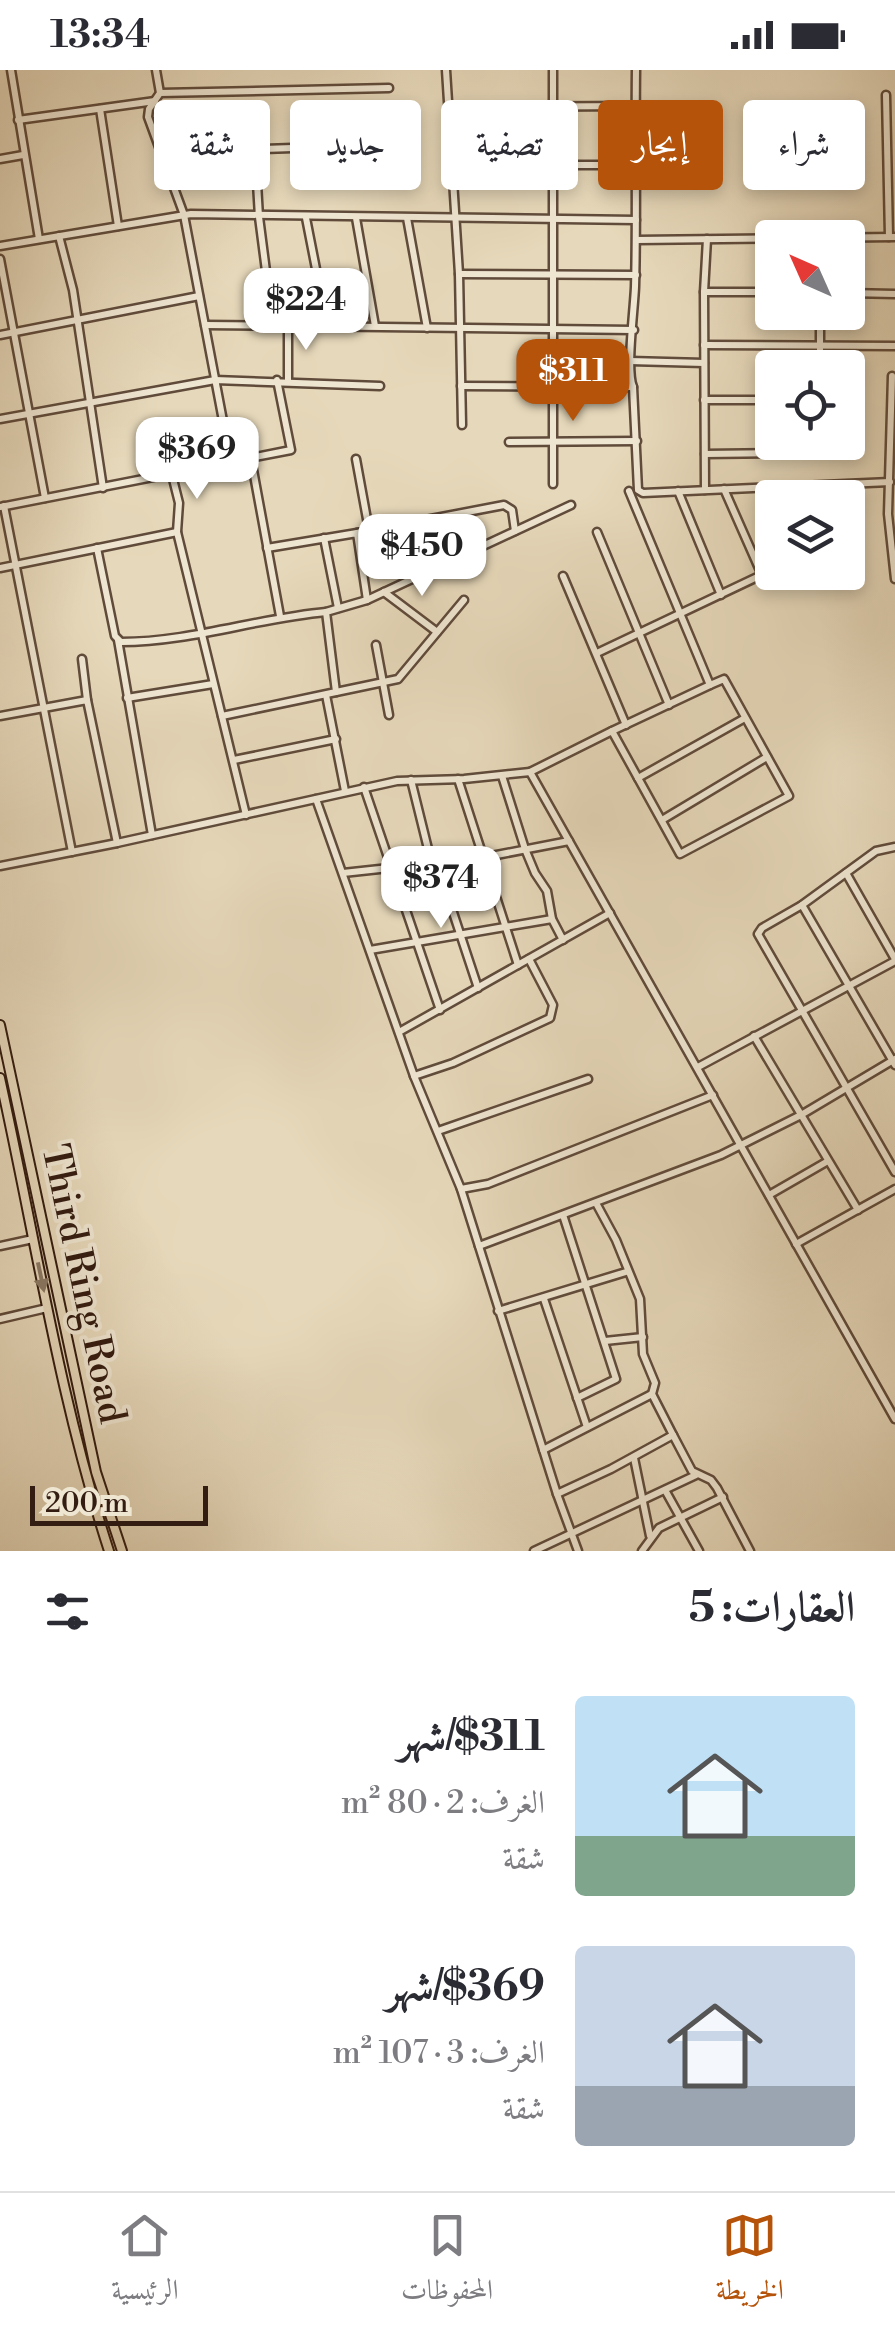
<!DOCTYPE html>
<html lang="ar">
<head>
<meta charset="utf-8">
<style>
	body { margin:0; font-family:"Libre Bodoni",Amiri,serif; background:#f7f7f7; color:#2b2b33; direction:rtl; height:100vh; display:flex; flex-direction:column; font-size:38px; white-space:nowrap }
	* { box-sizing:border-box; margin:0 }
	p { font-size:32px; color:#7c7c81 }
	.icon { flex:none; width:55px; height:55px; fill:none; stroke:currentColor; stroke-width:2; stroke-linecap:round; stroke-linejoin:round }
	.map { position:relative; height:1481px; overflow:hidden; direction:ltr }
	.side { display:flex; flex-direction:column; background:#fff; flex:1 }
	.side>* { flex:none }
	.top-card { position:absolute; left:30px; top:30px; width:835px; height:90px; direction:rtl; display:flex; gap:20px }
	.needle { width:65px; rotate:315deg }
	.fabs { position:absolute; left:755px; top:150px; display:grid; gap:20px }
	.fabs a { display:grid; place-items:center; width:110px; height:110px; border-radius:10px; background:#fff; box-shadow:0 5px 15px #0003; font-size:50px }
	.scale { position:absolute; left:30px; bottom:25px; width:178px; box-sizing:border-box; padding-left:10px; border:5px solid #331c11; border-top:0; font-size:28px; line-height:35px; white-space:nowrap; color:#331c11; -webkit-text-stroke:8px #efe6d2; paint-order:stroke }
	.price { position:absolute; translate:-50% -85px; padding:0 22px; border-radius:20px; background:#fff; color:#222; font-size:32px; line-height:65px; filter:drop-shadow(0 2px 5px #0008) }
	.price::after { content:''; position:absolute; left:50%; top:60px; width:30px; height:22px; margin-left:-15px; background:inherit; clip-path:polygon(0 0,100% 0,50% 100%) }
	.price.active { background:#b45309; color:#fff }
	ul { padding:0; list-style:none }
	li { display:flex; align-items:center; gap:30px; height:250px; padding:0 40px }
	li span { display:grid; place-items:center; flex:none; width:280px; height:200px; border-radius:10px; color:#555 }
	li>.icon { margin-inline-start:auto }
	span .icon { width:120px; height:120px; fill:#fffc; stroke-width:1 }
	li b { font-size:42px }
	h2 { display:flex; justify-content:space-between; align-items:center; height:120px; padding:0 40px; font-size:42px }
	.tag { padding:0 35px; border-radius:10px; background:#fff; box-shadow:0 5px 15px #0003; font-size:35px; line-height:90px }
	.tag.active { background:#b45309; color:#fff }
	.status { display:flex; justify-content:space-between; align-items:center; height:70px; padding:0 50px; background:#fff; direction:ltr }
	.status svg { height:28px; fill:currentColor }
	.tab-bar { display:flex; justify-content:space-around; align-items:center; height:140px; border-top:2px solid #e1e1e2; background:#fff; font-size:28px; color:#7c7c81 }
	.tab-bar a { display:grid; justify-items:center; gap:5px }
	.tab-bar .active { color:#b45309 }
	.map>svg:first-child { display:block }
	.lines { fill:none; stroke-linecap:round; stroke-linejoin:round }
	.minor-casing { stroke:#604b3b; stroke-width:11 }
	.major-casing { stroke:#331c11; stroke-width:12 }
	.minor { stroke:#efe6d2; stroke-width:6 }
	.major { stroke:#e6d8ba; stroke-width:8 }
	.oneway { fill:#8c7a66 }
	.labels { text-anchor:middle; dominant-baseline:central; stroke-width:8; stroke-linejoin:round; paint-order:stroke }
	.street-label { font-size:38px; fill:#331c11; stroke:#efe6d2 }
</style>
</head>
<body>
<div class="status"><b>13:34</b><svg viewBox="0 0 49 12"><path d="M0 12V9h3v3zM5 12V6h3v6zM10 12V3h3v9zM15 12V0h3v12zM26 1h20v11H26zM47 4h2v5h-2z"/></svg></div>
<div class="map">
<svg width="895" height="1481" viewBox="0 0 895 1481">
	<rect width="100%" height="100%" fill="#e6d8ba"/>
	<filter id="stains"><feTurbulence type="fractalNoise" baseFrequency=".002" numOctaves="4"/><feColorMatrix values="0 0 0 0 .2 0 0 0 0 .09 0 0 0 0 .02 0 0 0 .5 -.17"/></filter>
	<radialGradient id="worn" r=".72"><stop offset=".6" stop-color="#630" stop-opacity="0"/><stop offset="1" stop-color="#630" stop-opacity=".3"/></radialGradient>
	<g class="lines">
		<defs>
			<g id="minor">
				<path d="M11,0l28,169"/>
				<path d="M156,0l4,23 -11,16 -1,8 36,98 47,248"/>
				<path d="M446,0l13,204 3,151"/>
				<path d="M636,0c-1,72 1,145 -1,217 -1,24 -9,83 -2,100l5,103 5,3 247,-11"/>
				<path d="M160,23l229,-5"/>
				<path d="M886,25l3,142"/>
				<path d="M448,37l187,-1"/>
				<path d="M100,39l18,117"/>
				<path d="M18,50l137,-19"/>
				<path d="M162,78c49,0 99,3 148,-1 33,-3 56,-23 89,-8"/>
				<path d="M255,79l4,68 14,108"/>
				<path d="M0,89l23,-4"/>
				<path d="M452,95h182"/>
				<path d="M306,148l21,107"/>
				<path d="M356,148l19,108"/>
				<path d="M407,148l20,110"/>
				<path d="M59,166l14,54 30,198"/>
				<path d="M637,170l258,-3"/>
				<path d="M0,176l191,-32 445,6"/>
				<path d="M0,189l45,239"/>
				<path d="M459,204l177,1"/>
				<path d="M704,222h68"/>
				<path d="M848,223l47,1"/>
				<path d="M205,255l429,5"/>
				<path d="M0,265l199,-39"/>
				<path d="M704,275l191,1"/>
				<path d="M630,291l74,2"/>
				<path d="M820,298v-56"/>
				<path d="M892,306l-4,138 7,65"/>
				<path d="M288,311v-56"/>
				<path d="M461,316l172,1"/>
				<path d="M704,330h68"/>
				<path d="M0,349l215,-39 165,6"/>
				<path d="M509,372l128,-1"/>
				<path d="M705,384l85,-1"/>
				<path d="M251,389l29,157"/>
				<path d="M356,389l13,71"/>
				<path d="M172,405l7,28 -2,29 69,283"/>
				<path d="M553,414v-414"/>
				<path d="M724,419l38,86"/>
				<path d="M705,420l-1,-198 3,-53"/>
				<path d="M678,421l43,104"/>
				<path d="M4,436l68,346"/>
				<path d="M0,437l291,-57 -14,-70"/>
				<path d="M597,462l72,173"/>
				<path d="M357,463l147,-28 8,5 3,21"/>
				<path d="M324,468l14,70"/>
				<path d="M97,478l18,88 6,6c69,0 137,-24 205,-30"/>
				<path d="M267,478l90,-15 10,67"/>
				<path d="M0,498l177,-36"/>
				<path d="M563,506l63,149"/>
				<path d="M384,522l53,40"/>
				<path d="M118,570l34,195"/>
				<path d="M376,575l13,70"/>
				<path d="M597,583l175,-83"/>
				<path d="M82,589l5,41"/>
				<path d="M336,622l62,-13 66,-79"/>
				<path d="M326,625l19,96"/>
				<path d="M127,628l86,-14"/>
				<path d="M0,646l87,-16 30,143"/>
				<path d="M222,646l114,-24 -10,-80 41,-12 204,-95"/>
				<path d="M612,661l98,-46"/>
				<path d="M234,690l102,-21"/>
				<path d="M530,702l82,-41 68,123 109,-58 -65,-117 -14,6 -81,-194"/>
				<path d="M502,706l23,73 10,24 12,18 5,28 11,21"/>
				<path d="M638,708l107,-60"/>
				<path d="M458,709l60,186"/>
				<path d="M411,710l21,85"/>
				<path d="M364,717l76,223"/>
				<path d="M316,729l98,277 47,113 96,305 21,57"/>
				<path d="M662,750l105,-63"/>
				<path d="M895,777l-19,4 -74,54 -40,23 -4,6 137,238"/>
				<path d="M437,794l41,124"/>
				<path d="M0,796l117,-23 280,-62 67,-2 66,-7 365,647"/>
				<path d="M343,803l138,-15 88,-17"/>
				<path d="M846,803l49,86"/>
				<path d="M802,835l93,160"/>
				<path d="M370,880l182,-31"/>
				<path d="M399,962l211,-119"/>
				<path d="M754,966l104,174"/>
				<path d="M698,997l197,-106"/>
				<path d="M414,1006l39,-13 97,-45 3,-13 -24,-46"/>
				<path d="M438,1061l150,-52"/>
				<path d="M461,1119l27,-5 225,-89"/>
				<path d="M769,1125l59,-34"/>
				<path d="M563,1145l53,164 -39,19"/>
				<path d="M796,1174l99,-55"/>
				<path d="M0,1176l33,-7"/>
				<path d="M479,1176l242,-91 80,-40 94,-56"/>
				<path d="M544,1229l43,128"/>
				<path d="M498,1241l128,-39"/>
				<path d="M0,1249l47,-11"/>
				<path d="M605,1271l38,-4"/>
				<path d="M673,1365l19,36 19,9 6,8 33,63"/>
				<path d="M543,1380l109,-56"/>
				<path d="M634,1388l16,78"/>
				<path d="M665,1420l34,61"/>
				<path d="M557,1424l54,-25 62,-34 -21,-41 3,-11 -12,-29 -3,-55 -24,-59 -20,-37"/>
				<path d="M534,1481l162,-76"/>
				<path d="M642,1481l17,-23 64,-31"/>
			</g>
			<g id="major">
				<path d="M0,955l96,447 26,79"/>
				<path d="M0,1008c35,158 59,319 109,473"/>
			</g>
		</defs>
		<use href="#minor" class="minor-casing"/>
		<use href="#major" class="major-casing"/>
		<use href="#minor" class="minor"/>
		<use href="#major" class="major"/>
	</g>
	<defs><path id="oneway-solid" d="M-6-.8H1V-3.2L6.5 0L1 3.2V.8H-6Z" transform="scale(2.5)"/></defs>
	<use class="oneway" href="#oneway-solid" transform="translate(41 1207) rotate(78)"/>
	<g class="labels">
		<g class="street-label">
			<text transform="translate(83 1214) rotate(78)">Third Ring Road</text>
		</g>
	</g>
	<rect width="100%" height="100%" filter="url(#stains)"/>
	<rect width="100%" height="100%" fill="url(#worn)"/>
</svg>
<div class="fabs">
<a><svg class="needle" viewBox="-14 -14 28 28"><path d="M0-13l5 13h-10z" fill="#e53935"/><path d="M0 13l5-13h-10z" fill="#7c7c81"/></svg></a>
<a><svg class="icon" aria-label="locate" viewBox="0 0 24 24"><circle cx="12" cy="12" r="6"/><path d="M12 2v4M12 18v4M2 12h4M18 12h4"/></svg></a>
<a><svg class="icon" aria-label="layers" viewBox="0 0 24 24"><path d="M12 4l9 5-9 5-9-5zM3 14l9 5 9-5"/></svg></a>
</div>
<div class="scale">200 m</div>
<b class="price" style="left:306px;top:283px">$224</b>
<b class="price active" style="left:573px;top:354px">$311</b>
<b class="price" style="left:197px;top:432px">$369</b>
<b class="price" style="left:422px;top:529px">$450</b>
<b class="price" style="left:441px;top:861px">$374</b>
<div class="top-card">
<a class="tag">شراء</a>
<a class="tag active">إيجار</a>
<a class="tag">تصفية</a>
<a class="tag">جديد</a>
<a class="tag">شقة</a>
</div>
</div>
<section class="side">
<h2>العقارات: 5<svg class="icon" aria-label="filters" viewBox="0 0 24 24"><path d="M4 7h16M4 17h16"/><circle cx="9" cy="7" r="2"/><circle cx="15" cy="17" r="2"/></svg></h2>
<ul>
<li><span style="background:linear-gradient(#bfe0f5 70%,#7fa58c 0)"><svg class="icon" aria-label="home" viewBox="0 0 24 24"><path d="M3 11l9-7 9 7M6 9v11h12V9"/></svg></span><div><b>$311/شهر</b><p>الغرف: 2 · 80 m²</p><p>شقة</p></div></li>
<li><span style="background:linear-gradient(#c9d6e8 70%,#9aa5b1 0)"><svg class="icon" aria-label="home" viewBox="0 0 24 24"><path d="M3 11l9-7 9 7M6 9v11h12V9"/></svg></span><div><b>$369/شهر</b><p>الغرف: 3 · 107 m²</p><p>شقة</p></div></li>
</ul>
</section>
<nav class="tab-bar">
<a class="active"><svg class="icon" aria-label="map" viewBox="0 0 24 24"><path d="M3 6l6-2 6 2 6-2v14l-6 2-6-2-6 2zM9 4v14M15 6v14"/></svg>الخريطة</a>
<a><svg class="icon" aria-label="saved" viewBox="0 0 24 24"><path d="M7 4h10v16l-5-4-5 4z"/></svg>المحفوظات</a>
<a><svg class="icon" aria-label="home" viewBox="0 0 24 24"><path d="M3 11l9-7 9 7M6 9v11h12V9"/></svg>الرئيسية</a>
</nav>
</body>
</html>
